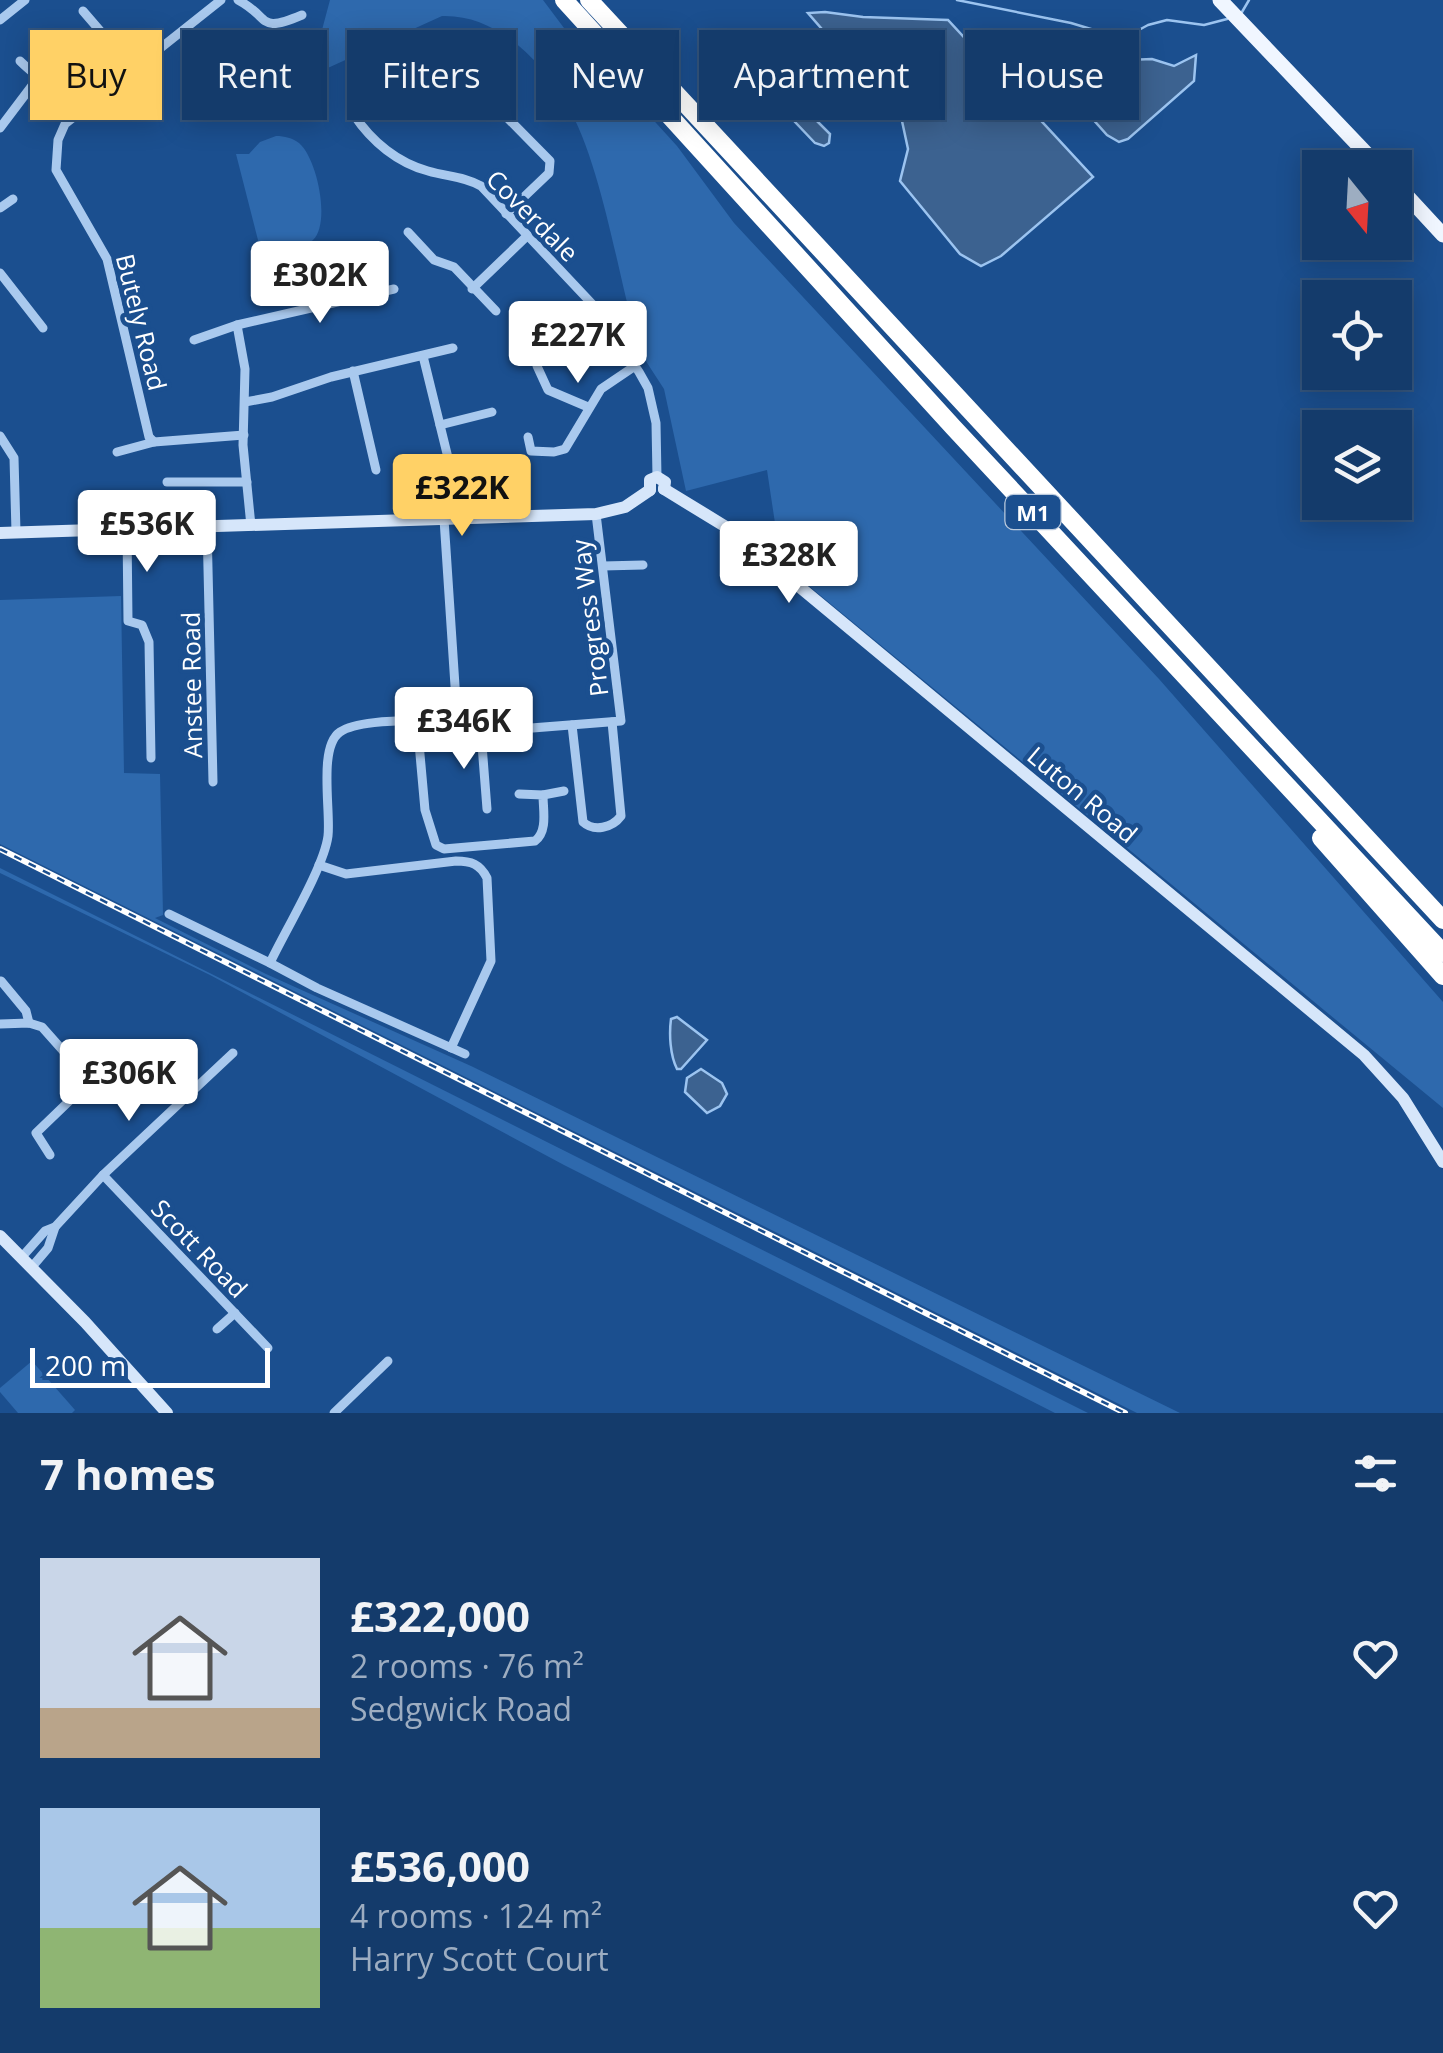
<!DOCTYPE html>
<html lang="en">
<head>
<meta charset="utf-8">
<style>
	body { margin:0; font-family:"Open Sans",sans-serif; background:#1d4271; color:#f1f3f6; height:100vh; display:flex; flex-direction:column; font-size:38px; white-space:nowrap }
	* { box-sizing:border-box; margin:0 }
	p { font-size:32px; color:#9dadc1 }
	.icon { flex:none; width:55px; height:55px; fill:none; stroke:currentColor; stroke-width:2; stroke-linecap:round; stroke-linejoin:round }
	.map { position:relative; height:1413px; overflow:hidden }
	.side { display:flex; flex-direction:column; background:#143b6b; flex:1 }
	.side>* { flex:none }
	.top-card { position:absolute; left:30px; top:30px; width:1385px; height:90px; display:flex; gap:20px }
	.needle { width:65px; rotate:162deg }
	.tools { position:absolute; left:1302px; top:150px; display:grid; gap:20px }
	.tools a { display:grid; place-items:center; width:110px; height:110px; border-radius:0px; background:#143b6b; box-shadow:0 5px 25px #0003,0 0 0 2px #33557e; font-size:50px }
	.scale { position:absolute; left:30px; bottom:25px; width:240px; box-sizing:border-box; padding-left:10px; border:5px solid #fff; border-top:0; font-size:28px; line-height:35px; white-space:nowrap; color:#fff; -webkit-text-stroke:8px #1b4f8f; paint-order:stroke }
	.price { position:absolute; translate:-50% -85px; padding:0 22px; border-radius:10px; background:#fff; color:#222; font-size:32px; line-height:65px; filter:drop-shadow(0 2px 5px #0008) }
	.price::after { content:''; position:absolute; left:50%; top:60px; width:30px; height:22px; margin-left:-15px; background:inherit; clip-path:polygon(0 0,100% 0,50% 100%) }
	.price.active { background:#ffd166; color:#111 }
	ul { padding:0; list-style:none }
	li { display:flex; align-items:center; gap:30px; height:250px; padding:0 40px }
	li span { display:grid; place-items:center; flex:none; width:280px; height:200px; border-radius:0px; color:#555 }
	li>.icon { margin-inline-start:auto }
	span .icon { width:120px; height:120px; fill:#fffc; stroke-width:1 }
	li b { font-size:42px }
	h2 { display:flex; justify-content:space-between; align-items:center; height:120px; padding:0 40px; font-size:42px }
	.tag { padding:0 35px; border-radius:0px; background:#143b6b; box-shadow:0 5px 25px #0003,0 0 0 2px #33557e; font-size:35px; line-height:90px }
	.tag.active { background:#ffd166; color:#111 }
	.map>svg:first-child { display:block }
	.green { fill:#2e69ad }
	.water { fill:#3c6290; stroke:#9cc4f0; stroke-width:2.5 }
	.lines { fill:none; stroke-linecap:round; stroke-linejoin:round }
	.stream { stroke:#9cc4f0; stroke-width:2.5 }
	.street { stroke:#a9c9ee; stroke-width:9 }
	.secondary { stroke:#d6e6fa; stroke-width:12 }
	.primary { stroke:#f0f6ff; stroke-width:15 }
	.highway { stroke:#fff; stroke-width:18 }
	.rail-casing { stroke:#fff; stroke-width:6 }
	.rail { stroke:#1b4f8f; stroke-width:2.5; stroke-dasharray:8; stroke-linecap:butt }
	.labels { text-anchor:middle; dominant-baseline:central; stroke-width:9; stroke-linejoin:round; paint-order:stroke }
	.shield { fill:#1b4f8f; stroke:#bbcadd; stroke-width:2.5 }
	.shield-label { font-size:22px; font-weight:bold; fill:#fff }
	.street-label { font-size:25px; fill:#fff; stroke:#1b4f8f }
</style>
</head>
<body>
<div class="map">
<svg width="1443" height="1413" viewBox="0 0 1443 1413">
	<rect width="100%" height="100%" fill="#1b4f8f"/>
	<g class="green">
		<path d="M330,0h213l24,32 9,3 101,111 57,77 425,456 284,323v106l-662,-545 -14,-93 -81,21 -22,-102 -37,-57 2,-22c-15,-59 -32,-155 -62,-205 -26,-45 -71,-91 -125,-89l-123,56v-31z"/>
		<path d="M276,136c9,0 16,2 23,7 18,15 32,80 14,97 -16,15 -35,3 -53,8l-24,-94h13l11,-12z"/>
		<path d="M121,596l3,177 36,1 3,141 -8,3 111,56 205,92 709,347h-43l-1137,-569v-244z"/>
		<path d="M0,868l90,45 998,500h-33l-491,-248 -354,-190 -210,-102z"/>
		<path d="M32,1361l43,49 -3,3h-54l-18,-21v-4z"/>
	</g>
	<g class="water">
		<path d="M825,12l38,5 85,3 145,157 -92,79 -20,10 -21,-12 -60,-73 8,-32 -6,-28 -94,-108z"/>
		<path d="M1025,43l77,18 50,-2 22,7 22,-11 -2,26 -66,58 -9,3 -12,-7z"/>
		<path d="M760,70l11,5 59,59 -1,9 -5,3 -9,-3 -57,-60 -4,-5z"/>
		<path d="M677,1017l30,23 -26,29h-4c-7,-14 -8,-35 -6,-50z"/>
		<path d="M701,1069l21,14 5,11 -7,12 -13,7 -22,-21 2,-14z"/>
	</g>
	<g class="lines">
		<g class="stream">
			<path d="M957,0l114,23 43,13 12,1 22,-12 19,-5 37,5 23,-6"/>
			<path d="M1242,12l7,-12"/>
		</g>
		<g class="street">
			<path d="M238,0c34,18 19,34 64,15"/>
			<path d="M83,11l50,58"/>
			<path d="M0,20l25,-20"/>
			<path d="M407,53v13l-52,41 -1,8c18,27 44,48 74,56 20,6 35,5 53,15l115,122 43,64 9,16 8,35 1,54"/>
			<path d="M20,61c19,19 41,31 59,51"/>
			<path d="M448,108l26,-24 76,77 -1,12 -43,41"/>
			<path d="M0,128l37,-49"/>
			<path d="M0,208l13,-9"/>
			<path d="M408,232l26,28 20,7 42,44"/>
			<path d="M0,273l43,55"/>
			<path d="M472,289l55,-53"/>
			<path d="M237,325l157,-36"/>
			<path d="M194,340l43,-15 8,44 -2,76 8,81"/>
			<path d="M423,356l30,122"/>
			<path d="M537,366l11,24 40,17"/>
			<path d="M353,371l23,99"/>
			<path d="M245,402l27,-5 59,-20 122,-29"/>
			<path d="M440,425l52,-13"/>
			<path d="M0,436l14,22 2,74"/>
			<path d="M528,437l3,14 23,1 11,-3 36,-60 34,-23"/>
			<path d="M154,442l-5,-5 -42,-178 -51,-89 2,-30 7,-16 156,-124"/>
			<path d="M117,452l37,-10 90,-7"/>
			<path d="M167,482h80"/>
			<path d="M207,526l6,256"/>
			<path d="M127,529l1,92 14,4 7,17 2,116"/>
			<path d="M603,566l40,-1"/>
			<path d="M452,714l11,12 18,6 140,-11 -25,-207"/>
			<path d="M417,721l8,89 11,35 8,4 91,-8c13,-10 8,-31 8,-46l-24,-1"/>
			<path d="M572,725l11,97c11,10 29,6 38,-6l-9,-94"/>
			<path d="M481,732l6,77"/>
			<path d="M543,795l21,-4"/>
			<path d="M319,865l27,9 110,-13c15,0 24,3 31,17l4,83 -40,87"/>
			<path d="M169,914l101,49c15,-32 54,-96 58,-127 3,-25 -10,-89 12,-104 19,-13 75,-11 99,-13l13,-5 4,-13 -12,-182"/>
			<path d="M270,963l47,25 148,66"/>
			<path d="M1,981l25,30 3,12"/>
			<path d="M0,1024l29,-1 13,4 48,54 -54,52 14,22"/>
			<path d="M90,1081l24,-23"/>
			<path d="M103,1175l165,173"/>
			<path d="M21,1258l24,-27 10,-4 48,-52 130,-122"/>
			<path d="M31,1268l17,-20 7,-21"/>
			<path d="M217,1329l18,-16"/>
			<path d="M334,1413l54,-52"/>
		</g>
		<g class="secondary">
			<path d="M664,489l67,41 633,525 39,43 40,64"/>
			<path d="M650,490v-10l7,-3 8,5 -1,7"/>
			<path d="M0,533l596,-19 29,-7 25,-17"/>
			<path d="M0,1236l85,86 82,91"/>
		</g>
		<g class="primary">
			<path d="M1220,0l160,168"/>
			<path d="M1395,183l48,52"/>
		</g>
		<g class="highway">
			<path d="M564,0l389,427 490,526"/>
			<path d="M589,0l854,920"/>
			<path d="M1321,838l122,138"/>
		</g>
		<defs>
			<path id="rail" d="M0,849l1125,564"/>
		</defs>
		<use href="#rail" class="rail-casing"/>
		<use href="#rail" class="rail"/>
	</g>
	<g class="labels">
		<rect class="shield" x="1005.5" y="495" width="55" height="34" rx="8"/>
		<g class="shield-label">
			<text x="1033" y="512">M1</text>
		</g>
		<g class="street-label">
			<text transform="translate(533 215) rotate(45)">Coverdale</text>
			<text transform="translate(142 322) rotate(76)">Butely Road</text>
			<text transform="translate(589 618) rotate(-97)">Progress Way</text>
			<text transform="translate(191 685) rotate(-91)">Anstee Road</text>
			<text transform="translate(1083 794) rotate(40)">Luton Road</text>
			<text transform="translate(200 1248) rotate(46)">Scott Road</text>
		</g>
	</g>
</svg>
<div class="tools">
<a><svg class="needle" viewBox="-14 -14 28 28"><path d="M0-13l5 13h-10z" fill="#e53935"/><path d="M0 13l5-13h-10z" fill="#9dadc1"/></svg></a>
<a><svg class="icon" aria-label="locate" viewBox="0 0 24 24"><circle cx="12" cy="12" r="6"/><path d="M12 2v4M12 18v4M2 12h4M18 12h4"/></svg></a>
<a><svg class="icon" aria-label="layers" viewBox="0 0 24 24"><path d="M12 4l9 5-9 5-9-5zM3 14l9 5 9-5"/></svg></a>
</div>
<div class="scale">200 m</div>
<b class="price" style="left:320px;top:326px">£302K</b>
<b class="price" style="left:578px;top:386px">£227K</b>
<b class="price active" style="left:462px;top:539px">£322K</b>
<b class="price" style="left:147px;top:575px">£536K</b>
<b class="price" style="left:789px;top:606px">£328K</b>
<b class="price" style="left:464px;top:772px">£346K</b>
<b class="price" style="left:129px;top:1124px">£306K</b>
<div class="top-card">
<a class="tag active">Buy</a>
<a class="tag">Rent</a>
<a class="tag">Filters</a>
<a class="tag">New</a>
<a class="tag">Apartment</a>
<a class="tag">House</a>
</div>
</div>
<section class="side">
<h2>7 homes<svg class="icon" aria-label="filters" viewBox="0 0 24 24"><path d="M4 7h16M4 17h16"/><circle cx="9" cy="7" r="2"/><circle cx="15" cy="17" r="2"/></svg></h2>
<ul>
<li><span style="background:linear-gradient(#c9d6e8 75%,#b9a48a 0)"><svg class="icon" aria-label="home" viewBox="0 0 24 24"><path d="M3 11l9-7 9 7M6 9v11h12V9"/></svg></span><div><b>£322,000</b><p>2 rooms · 76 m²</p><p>Sedgwick Road</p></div><svg class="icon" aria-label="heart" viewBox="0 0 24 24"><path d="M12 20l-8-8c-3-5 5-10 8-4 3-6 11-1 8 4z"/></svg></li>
<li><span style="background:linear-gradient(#a9c7e8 60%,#8fb573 0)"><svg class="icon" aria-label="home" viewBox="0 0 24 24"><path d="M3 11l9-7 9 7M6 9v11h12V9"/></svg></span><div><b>£536,000</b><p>4 rooms · 124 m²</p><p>Harry Scott Court</p></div><svg class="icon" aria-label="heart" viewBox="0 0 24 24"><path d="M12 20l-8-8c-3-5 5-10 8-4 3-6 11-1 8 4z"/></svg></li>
</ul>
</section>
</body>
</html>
